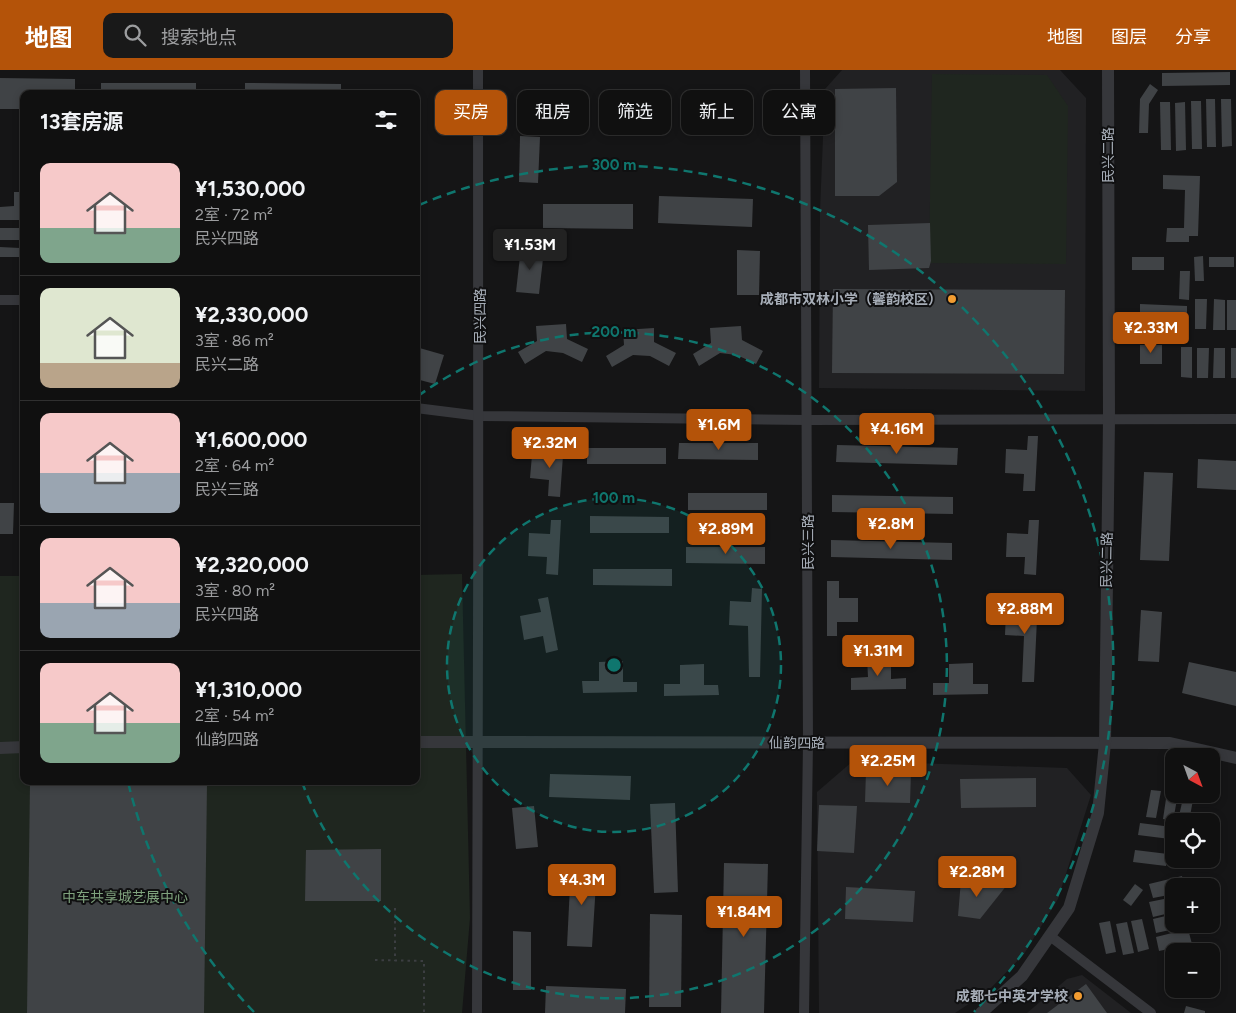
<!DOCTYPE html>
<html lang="zh">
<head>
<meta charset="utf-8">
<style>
	body { margin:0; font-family:Figtree,"Noto Sans SC",sans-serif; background:#191919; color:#f1f3f6; height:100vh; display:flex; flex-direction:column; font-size:19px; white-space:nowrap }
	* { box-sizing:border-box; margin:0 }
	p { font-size:16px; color:#9c9d9f }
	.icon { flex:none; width:28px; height:28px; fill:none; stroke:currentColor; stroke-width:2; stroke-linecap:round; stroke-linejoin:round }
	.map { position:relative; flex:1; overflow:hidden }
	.details { position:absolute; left:20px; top:20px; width:400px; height:695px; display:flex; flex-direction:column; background:#101010; border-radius:10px; box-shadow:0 2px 8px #0003,0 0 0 1px #303030 }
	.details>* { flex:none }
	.banner { position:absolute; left:435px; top:20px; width:475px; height:45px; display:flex; gap:10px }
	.needle { width:32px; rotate:139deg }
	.fabs { position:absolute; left:1165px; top:678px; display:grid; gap:10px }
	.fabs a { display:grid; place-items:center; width:55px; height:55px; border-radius:10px; background:#101010; box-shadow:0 2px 8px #0003,0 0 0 1px #303030; font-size:25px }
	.price { position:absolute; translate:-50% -42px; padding:0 11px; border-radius:5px; background:#b45309; color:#fff; font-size:16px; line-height:32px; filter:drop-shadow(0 1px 2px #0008) }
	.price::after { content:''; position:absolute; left:50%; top:30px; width:15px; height:11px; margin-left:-8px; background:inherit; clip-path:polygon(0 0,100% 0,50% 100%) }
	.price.current { background:#222; color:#fff }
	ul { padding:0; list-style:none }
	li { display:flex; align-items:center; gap:15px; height:125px; padding:0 20px }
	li+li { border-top:1px solid #303030 }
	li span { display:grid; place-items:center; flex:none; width:140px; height:100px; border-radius:10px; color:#555 }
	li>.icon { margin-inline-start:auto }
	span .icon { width:60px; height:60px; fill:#fffc; stroke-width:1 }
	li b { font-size:21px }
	h2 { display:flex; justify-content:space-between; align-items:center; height:60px; padding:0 20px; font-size:21px }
	.pill { padding:0 18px; border-radius:10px; background:#101010; box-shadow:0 2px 8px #0003,0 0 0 1px #303030; font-size:18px; line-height:45px }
	.pill.current { background:#b45309; color:#fff }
	header { display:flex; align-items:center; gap:30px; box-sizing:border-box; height:70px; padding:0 25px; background:#b45309; color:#fff }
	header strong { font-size:24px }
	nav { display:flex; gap:28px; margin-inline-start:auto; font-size:18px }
	.search { width:350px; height:45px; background:#191919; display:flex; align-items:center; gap:12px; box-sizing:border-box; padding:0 18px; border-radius:10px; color:#9c9d9f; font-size:19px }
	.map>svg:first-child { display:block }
	.built { fill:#212123 }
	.green { fill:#1f261f }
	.building { fill:#404346 }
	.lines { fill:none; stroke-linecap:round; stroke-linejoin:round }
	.path { stroke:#3c3e42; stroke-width:2; stroke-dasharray:2.5 4; stroke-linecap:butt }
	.minor { stroke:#36373b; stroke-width:10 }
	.tertiary { stroke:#36373b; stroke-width:12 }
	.ring { fill:none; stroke:#0f766e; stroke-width:2.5; stroke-dasharray:9 6 }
	.poi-dot { fill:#f29c31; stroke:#101011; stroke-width:2 }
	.labels { text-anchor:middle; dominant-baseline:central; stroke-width:4; stroke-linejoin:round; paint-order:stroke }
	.street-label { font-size:14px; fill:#a6adb7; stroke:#101011 }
	.poi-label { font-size:14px; font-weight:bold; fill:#a6adb7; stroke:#101011; text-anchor:end }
	.park-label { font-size:14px; fill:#7fa27d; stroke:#101011 }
	.centre { fill:#0f766e; stroke:#101011; stroke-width:2.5 }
	.ring-label { font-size:15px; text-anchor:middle; font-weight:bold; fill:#0f766e; stroke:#101011; stroke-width:4; stroke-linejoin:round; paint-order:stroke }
</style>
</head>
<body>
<header>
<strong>地图</strong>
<div class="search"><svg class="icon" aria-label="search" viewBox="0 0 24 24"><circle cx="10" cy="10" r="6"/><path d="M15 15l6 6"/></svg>搜索地点</div>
<nav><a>地图</a><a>图层</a><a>分享</a></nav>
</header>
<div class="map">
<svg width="1236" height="943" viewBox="0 0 1236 943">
	<rect width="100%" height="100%" fill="#151516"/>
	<g class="built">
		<path d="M842,0h218l26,28 -1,293 -266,-3 1,-178 5,-121z"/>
		<path d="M853,691l214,7 24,27 -33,104 -34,55 -37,38 -32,21h-136l-2,-221z"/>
		<path d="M1082,905l49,38h-104l40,-34z"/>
	</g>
	<g class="green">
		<path d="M932,4l115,1 21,31 -2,158 -137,-1z"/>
		<path d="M462,504l8,344 -8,95h-462v-437h24v205h392v-206z"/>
	</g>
	<g class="building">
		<path d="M1230,2v13l-68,1v-13z"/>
		<path d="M0,8l75,1v15h-51v15h-24z"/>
		<rect x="101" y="13" width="95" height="11"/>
		<path d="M245,13l96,1v10h-96z"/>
		<path d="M1150,14l8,6 -9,14 -1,29h-9l1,-34z"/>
		<path d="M896,18l1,94 -18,14h-44v-107z"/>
		<path d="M543,24l43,1v19h-44z"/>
		<path d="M621,25h43v20l-44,-1z"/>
		<path d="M1206,29h9l1,48h-9z"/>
		<path d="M1221,29h10l1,47 -10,1z"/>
		<path d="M1191,31h10l1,48h-10z"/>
		<path d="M1160,32h10l1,48h-10z"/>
		<path d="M1185,32l1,48 -10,1 -1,-48z"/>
		<path d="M520,66l20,1 -2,46 -19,-1z"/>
		<path d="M1163,105l37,1 -2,60h-9v6h-23l1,-14h17l1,-38 -22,-1z"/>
		<path d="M14,122h10v28h-24v-13l14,-1z"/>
		<path d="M659,126l94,3 -1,28 -94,-4z"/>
		<path d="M543,134h90v25l-90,-1z"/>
		<path d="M930,153l1,38 -2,7 -60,2 -1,-45z"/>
		<rect x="0" y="158" width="24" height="12"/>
		<path d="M0,177l20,1 -1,9h-19z"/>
		<path d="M521,177l23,3 -5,44 -23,-2z"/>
		<path d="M737,180l23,1 -1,44h-22z"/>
		<path d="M1203,186l1,25h-9l-1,-24z"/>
		<rect x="1132" y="187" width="32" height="13"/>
		<rect x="1209" y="187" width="25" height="10"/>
		<path d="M1180,201h10l-1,29 -10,-1z"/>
		<path d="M833,219l232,1 -1,84 -232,-1z"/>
		<path d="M1195,229h12l-1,30h-11z"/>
		<path d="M1214,229l11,1v30h-12z"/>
		<rect x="1227" y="230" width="9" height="30"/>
		<path d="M1140,234l47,2v11l-47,-1z"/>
		<path d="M1165,251v8l-26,1v-8z"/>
		<path d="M566,254l1,15 21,10 -6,13 -19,-9 -17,-2 -21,13 -7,-12 19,-11 -1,-15z"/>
		<path d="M741,256l1,14 21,11 -7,13 -19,-9 -17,-2 -21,13 -6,-12 18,-11 -1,-15z"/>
		<path d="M654,258v14l22,11 -7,13 -19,-10 -17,-1 -21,12 -6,-11 18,-11 -1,-15z"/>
		<rect x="1140" y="275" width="22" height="19"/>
		<path d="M416,277l28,8 -9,29 -19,-5z"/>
		<path d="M1181,277h11v31l-11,-1z"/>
		<path d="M1197,278h12l-1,30h-11z"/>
		<path d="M1214,278h11v30h-12z"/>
		<rect x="1231" y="278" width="5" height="30"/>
		<path d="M1028,366h10l-3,55h-12l1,-17 -19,-1 1,-24 21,1z"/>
		<path d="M553,372h11l-4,55 -12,-1 1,-16 -19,-2 2,-23 20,1z"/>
		<path d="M679,373h79v17l-80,-1z"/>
		<path d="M837,375l121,3 -1,17 -121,-3z"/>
		<rect x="587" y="378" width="79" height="16"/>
		<path d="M1198,389l38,2v29l-39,-2z"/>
		<path d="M1144,402l29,1 -4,88 -29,-1z"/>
		<rect x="688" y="423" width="79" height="17"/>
		<path d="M832,425l121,2v17l-121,-2z"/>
		<path d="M0,433h14l-1,31h-13z"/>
		<path d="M590,446l79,1v16h-79z"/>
		<path d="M551,450h10l-3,55 -12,-1 1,-17 -19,-1 1,-23 21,1z"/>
		<path d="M1029,450h10l-3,55 -12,-1 1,-17h-19l1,-24 21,1z"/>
		<path d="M831,470l121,3v17l-121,-3z"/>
		<path d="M686,477h79v17l-79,-1z"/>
		<path d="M593,499h79v17l-79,-1z"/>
		<path d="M827,511h12v17h19v24h-21v14h-10z"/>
		<path d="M752,518l10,1 -2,88h-11l-1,-51 -19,-1 1,-24 21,1z"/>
		<path d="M548,527l10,53 -12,3 -3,-17 -19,4 -4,-24 21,-4 -3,-13z"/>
		<path d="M1028,528h10l-4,84h-12l2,-46 -19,-1 1,-24 21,1z"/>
		<path d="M1141,540l21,2 -3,50 -21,-1z"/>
		<path d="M867,588h24v21l15,-1v11l-55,1v-12l17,-1z"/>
		<path d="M623,591v21h14v10l-54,1 -1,-12h17v-19z"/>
		<path d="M1189,592l47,10v34l-54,-13z"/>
		<path d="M973,593v21h15v10l-55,1v-12h16v-19z"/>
		<path d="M704,594v21h14l1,10 -55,1v-12h16v-19z"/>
		<path d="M866,701l45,1 -1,31 -45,-1z"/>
		<path d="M550,704l81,2 -1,24 -81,-3z"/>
		<path d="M1036,708v29l-75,1 -1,-29z"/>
		<path d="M30,713l177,1 -3,229h-177z"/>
		<path d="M1151,720l10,1 -5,27 -10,-1z"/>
		<path d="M1167,722l11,2 -5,27 -10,-2z"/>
		<path d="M1184,724l10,1 -5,26 -11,-1z"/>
		<path d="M675,733l3,89 -24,1 -4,-89z"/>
		<path d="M819,735l38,1 -3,47 -37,-2z"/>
		<path d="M534,736l4,41 -22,2 -4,-41z"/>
		<path d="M1140,753l32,4 -2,12 -32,-4z"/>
		<path d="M381,779v52h-76l1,-51z"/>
		<path d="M1135,780l33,4 -2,12 -33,-4z"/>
		<path d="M724,793l44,1 -4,149h-43z"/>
		<path d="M571,796l26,1 -5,80 -25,-1z"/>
		<path d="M1182,806l2,10h-10v8l-21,4 -4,-14z"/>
		<path d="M961,810l46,5 -27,34 -22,-3z"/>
		<path d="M1135,814l8,6 -12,16 -8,-6z"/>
		<path d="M846,817l69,4 -2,31 -68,-3z"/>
		<path d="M1174,827v15l-21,5 -4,-15z"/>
		<path d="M650,844l32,1 -1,92h-32z"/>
		<path d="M1174,844v10h14l1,2 -33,7 -3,-14z"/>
		<path d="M1142,849l7,30 -11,3 -7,-31z"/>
		<path d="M1110,851l6,31 -10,2 -7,-31z"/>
		<path d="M1127,852l7,31 -11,2 -7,-31z"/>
		<path d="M1188,859l4,15 -33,7 -3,-14z"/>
		<path d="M513,861l18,1v58h-18z"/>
		<path d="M1211,907h4v15l-7,1 -1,-4h4z"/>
		<path d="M1086,914l21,29h-60z"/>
		<path d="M546,916l80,3 -1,24h-80z"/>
		<path d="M1185,919h17v8l-16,1z"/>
		<path d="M1186,936l19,5v2h-21z"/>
	</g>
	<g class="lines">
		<g class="path">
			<path d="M395,838v53"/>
			<path d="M375,890l49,1v52"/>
		</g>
		<g class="minor">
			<path d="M0,230h24"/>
			<path d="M416,338l64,8 327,4 429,-1"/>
			<path d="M1050,866l101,77"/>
			<path d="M477,943c0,-314 3,-629 1,-943"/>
			<path d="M804,943l4,-270 -3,-673"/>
		</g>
		<g class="tertiary">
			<path d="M416,672l754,1 66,15"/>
			<path d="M0,678l24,-1"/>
			<path d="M981,943l41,-37 47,-68 29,-95 7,-70 4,-324 -1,-349"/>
		</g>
	</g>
	<circle cx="614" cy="595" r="167" fill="#0f766e" fill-opacity=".12"/>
	<g class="ring">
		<circle cx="614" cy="595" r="167"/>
		<path d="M418 326A333 333 0 1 1 302 712"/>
		<path d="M254 942A500 500 0 0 1 128 712M419 135A500 500 0 0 1 974 942"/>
	</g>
	<g class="poi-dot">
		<circle cx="952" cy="229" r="5"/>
		<circle cx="1078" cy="926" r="5"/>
	</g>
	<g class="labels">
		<g class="street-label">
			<text transform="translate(1108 85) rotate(-90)">民兴二路</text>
			<text transform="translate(480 246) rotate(-90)">民兴四路</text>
			<text transform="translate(808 472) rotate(-90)">民兴三路</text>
			<text transform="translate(1107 490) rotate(-89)">民兴二路</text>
			<text x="797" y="673">仙韵四路</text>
		</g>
		<g class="poi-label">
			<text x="942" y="229">成都市双林小学（馨韵校区）</text>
			<text x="1068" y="926">成都七中英才学校</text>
		</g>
		<g class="park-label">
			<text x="125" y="827">中车共享城艺展中心</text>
		</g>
	</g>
	<circle cx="614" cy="595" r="8" class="centre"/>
	<g class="ring-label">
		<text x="614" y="100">300 m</text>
		<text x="614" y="267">200 m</text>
		<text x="614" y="433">100 m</text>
	</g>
</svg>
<div class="fabs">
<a><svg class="needle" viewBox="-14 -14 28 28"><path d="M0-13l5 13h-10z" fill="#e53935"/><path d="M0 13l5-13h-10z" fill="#9c9d9f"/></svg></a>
<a><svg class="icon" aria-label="locate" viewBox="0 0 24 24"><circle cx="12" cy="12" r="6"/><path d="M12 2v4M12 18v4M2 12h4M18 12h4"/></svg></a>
<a>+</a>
<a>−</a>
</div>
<b class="price current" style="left:530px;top:201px">¥1.53M</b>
<b class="price" style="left:1151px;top:284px">¥2.33M</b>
<b class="price" style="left:719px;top:381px">¥1.6M</b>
<b class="price" style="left:897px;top:385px">¥4.16M</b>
<b class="price" style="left:550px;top:399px">¥2.32M</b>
<b class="price" style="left:891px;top:480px">¥2.8M</b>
<b class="price" style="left:726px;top:485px">¥2.89M</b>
<b class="price" style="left:1025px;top:565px">¥2.88M</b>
<b class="price" style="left:878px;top:607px">¥1.31M</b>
<b class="price" style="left:888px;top:717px">¥2.25M</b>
<b class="price" style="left:977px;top:828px">¥2.28M</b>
<b class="price" style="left:582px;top:836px">¥4.3M</b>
<b class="price" style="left:744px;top:868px">¥1.84M</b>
<div class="banner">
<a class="pill current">买房</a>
<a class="pill">租房</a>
<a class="pill">筛选</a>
<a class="pill">新上</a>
<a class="pill">公寓</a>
</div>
<section class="details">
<h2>13套房源<svg class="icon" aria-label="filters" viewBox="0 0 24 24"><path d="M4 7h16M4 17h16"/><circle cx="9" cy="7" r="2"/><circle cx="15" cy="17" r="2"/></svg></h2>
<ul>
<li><span style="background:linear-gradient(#f6c9c9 65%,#7fa58c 0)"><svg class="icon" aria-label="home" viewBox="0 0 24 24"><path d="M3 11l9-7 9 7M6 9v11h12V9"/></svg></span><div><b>¥1,530,000</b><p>2室 · 72 m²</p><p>民兴四路</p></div></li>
<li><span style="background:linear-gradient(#dfe7d0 75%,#b9a48a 0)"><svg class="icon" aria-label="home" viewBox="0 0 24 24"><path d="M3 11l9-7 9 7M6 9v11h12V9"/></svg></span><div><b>¥2,330,000</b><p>3室 · 86 m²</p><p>民兴二路</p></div></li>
<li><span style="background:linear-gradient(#f6c9c9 60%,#9aa5b1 0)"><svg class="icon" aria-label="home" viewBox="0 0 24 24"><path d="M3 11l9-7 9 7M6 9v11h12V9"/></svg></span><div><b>¥1,600,000</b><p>2室 · 64 m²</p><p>民兴三路</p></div></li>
<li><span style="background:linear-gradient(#f6c9c9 65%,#9aa5b1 0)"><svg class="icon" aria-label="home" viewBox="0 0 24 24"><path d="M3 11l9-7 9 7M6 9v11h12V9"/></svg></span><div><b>¥2,320,000</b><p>3室 · 80 m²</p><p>民兴四路</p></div></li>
<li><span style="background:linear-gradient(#f6c9c9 60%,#7fa58c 0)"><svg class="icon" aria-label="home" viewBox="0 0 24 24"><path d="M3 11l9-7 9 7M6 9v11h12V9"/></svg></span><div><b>¥1,310,000</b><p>2室 · 54 m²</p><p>仙韵四路</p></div></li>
</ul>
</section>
</div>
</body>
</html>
